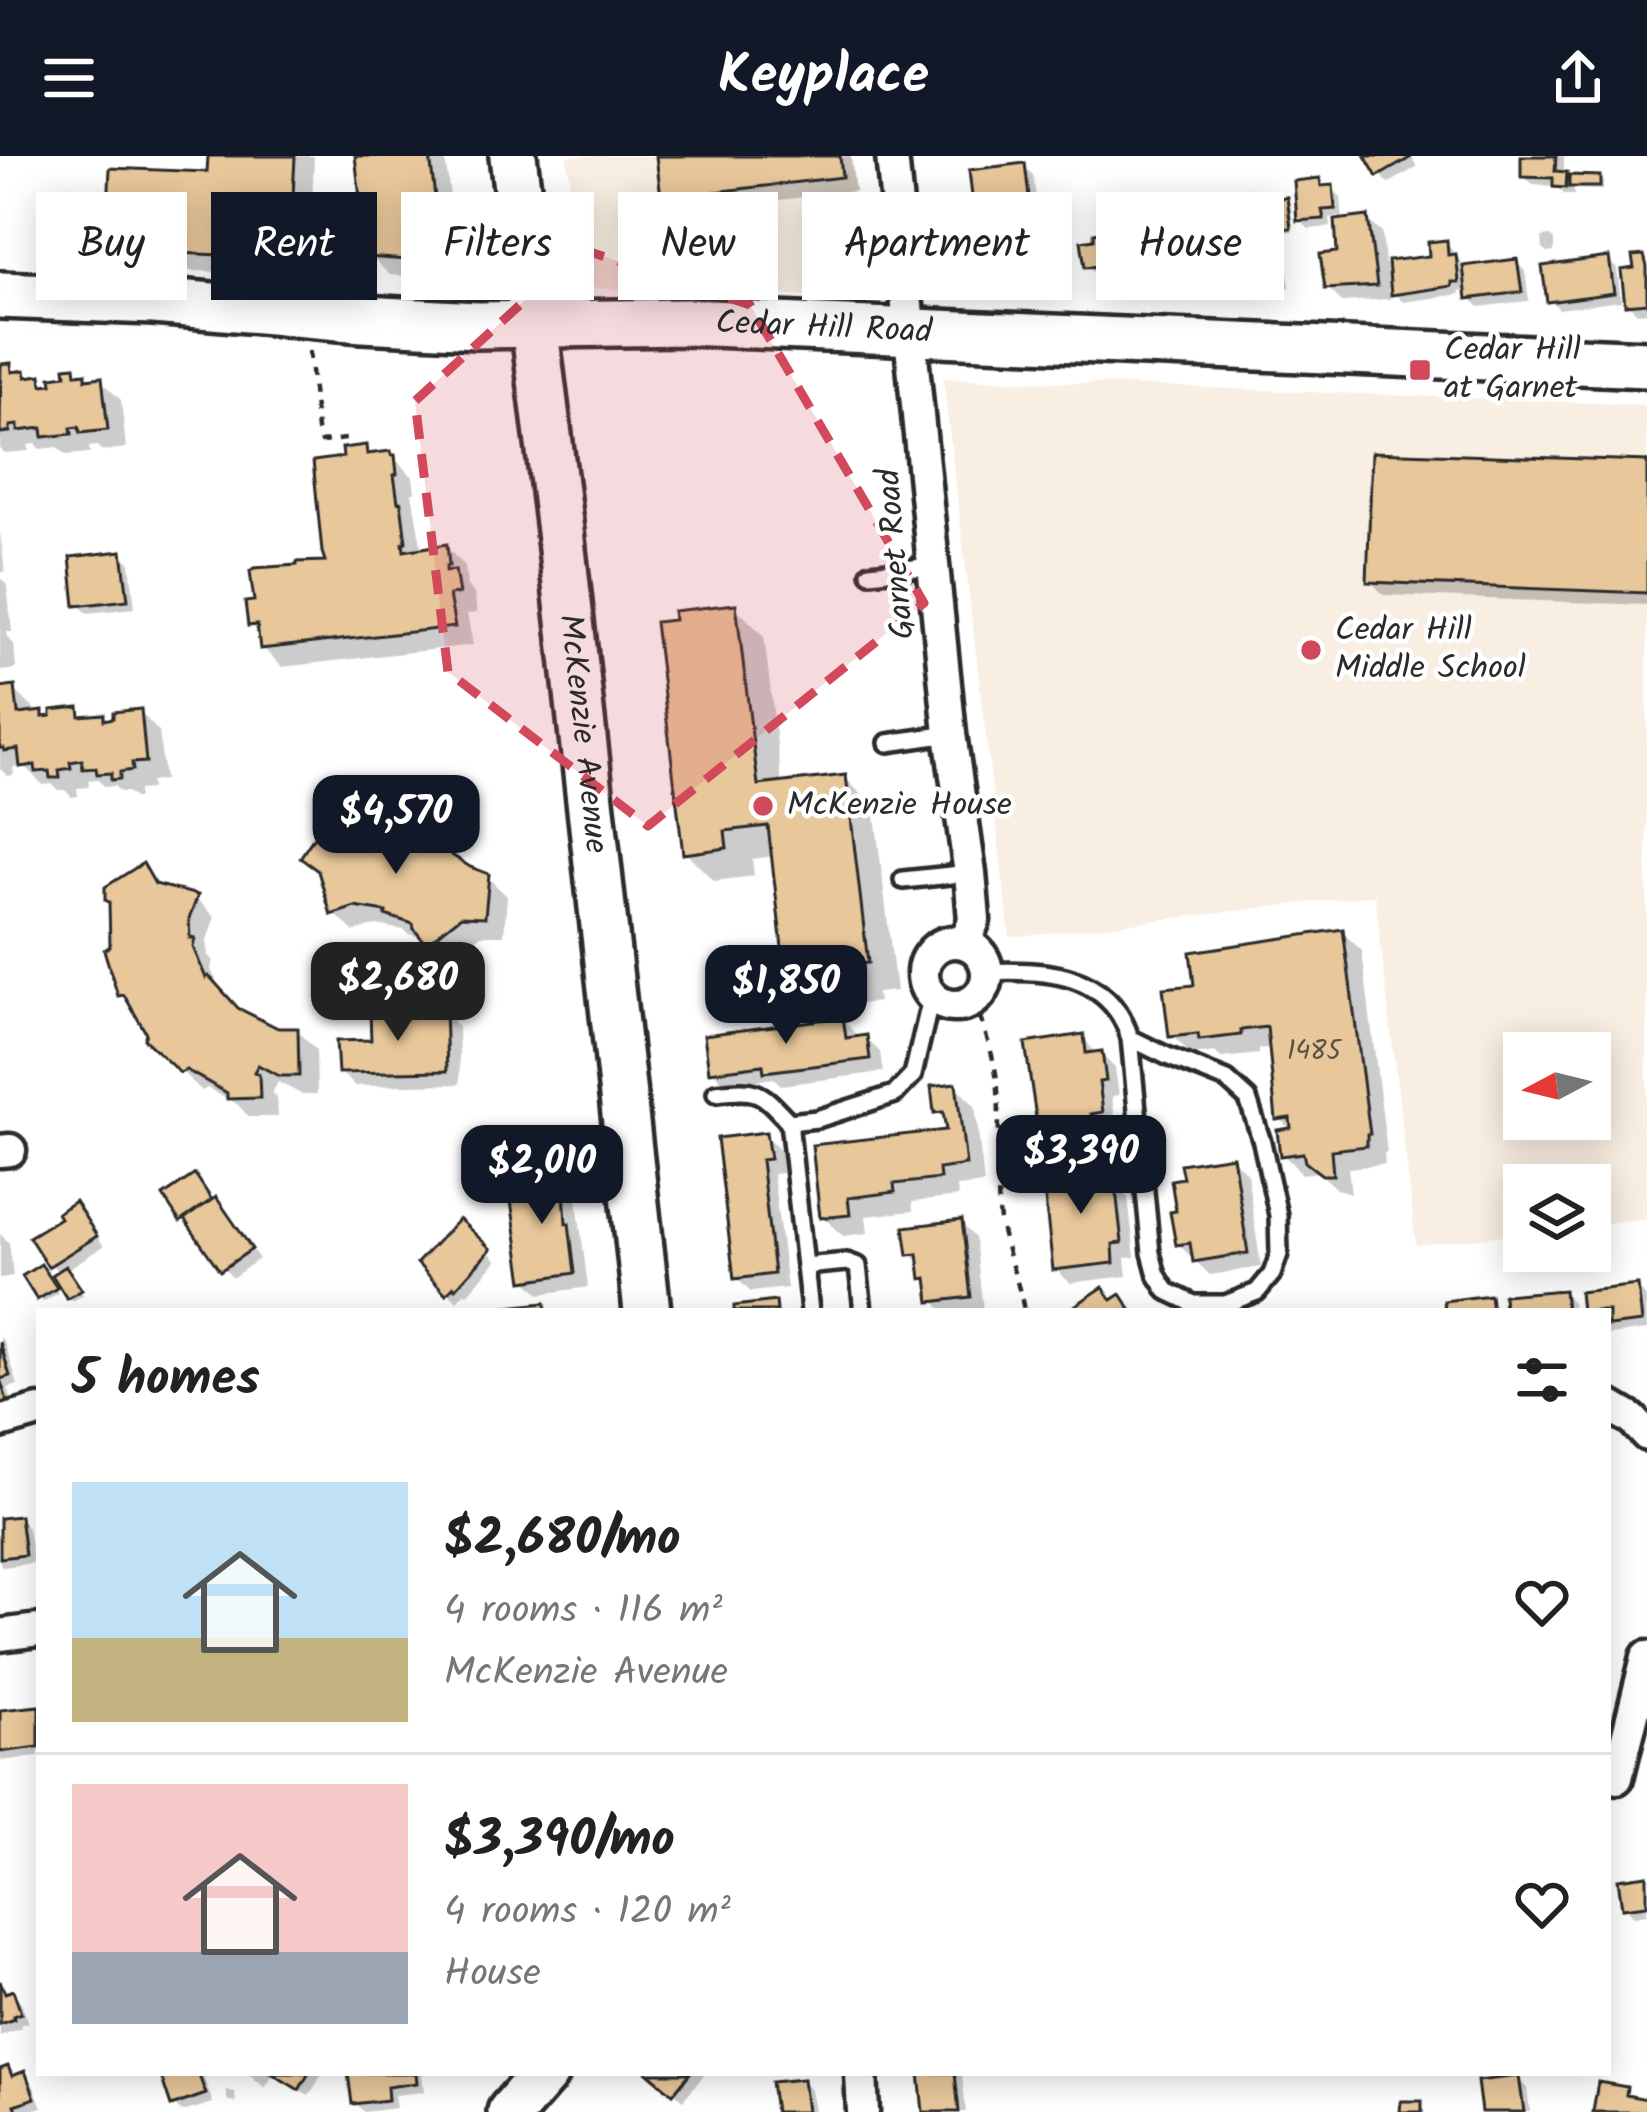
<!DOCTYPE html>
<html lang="en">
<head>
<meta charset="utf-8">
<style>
	body { margin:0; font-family:Kalam,sans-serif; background:#f6f6f6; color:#222; height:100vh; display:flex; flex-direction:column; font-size:45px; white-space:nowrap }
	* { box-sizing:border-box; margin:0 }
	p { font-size:39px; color:#767676 }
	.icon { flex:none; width:66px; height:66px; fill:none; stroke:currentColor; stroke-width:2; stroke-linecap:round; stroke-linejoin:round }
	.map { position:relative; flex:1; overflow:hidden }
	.drawer { position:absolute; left:36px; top:1152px; width:1575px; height:768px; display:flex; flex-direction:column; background:#fff; border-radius:0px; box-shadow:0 6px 30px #0003 }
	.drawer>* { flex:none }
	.top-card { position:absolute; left:36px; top:36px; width:1575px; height:108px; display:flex; gap:24px }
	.needle { width:78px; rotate:263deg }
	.tools { position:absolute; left:1503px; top:876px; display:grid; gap:24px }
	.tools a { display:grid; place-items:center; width:108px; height:108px; border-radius:0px; background:#fff; box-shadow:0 6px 30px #0003; font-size:60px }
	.price { position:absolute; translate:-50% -102px; padding:0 27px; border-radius:24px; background:#111827; color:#fff; font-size:39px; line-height:78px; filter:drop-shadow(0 3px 6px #0008) }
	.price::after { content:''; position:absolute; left:50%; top:72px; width:36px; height:27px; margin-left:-18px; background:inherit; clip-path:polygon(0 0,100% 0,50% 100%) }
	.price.active { background:#222; color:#fff }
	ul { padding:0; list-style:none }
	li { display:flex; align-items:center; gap:36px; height:300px; padding:0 36px }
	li+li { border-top:3px solid #e0e0e0 }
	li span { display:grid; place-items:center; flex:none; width:336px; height:240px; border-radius:0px; color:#555 }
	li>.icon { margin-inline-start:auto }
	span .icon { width:144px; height:144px; fill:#fffc; stroke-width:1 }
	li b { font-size:51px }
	h2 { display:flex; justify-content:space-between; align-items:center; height:144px; padding:0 36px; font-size:51px }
	.pill { padding:0 42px; border-radius:0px; background:#fff; box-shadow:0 6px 30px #0003; font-size:42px; line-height:108px }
	.pill.active { background:#111827; color:#fff }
	header { display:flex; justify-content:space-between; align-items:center; height:156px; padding:0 36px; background:#111827; color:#fff; font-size:54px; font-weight:700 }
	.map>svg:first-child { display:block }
	.built { fill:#f8eee1; fill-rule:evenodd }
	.shadow { fill:#0003 }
	.building { fill:#e8c79a; stroke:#2b2b2b; stroke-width:3 }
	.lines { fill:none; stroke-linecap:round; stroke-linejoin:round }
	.lane-casing { stroke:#2b2b2b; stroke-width:24 }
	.street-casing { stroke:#2b2b2b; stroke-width:39 }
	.secondary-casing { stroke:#2b2b2b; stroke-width:54 }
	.path { stroke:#2b2b2b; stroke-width:4.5; stroke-dasharray:9 9; stroke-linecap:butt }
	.lane { stroke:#fff; stroke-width:15 }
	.street { stroke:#fff; stroke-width:30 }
	.secondary { stroke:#fff; stroke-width:45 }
	.marked { fill:#d1495b; fill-opacity:0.2; stroke:#d1495b; stroke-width:9; stroke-dasharray:24 15; stroke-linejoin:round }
	.poi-dot { fill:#d1495b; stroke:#fff; stroke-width:4.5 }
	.labels { text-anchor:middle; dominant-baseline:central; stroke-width:9; stroke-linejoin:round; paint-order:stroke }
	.number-label { font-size:27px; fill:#5a5247 }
	.street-label { font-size:33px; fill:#2b2b2b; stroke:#fff }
	.poi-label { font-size:33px; fill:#2b2b2b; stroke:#fff; text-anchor:start }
</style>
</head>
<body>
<header><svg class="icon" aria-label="menu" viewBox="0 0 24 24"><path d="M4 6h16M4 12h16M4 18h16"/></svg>Keyplace<svg class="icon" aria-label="share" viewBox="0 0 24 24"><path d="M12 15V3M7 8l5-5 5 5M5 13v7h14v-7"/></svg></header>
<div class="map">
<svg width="1647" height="1956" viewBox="0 0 1647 1956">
	<rect width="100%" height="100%" fill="#fff"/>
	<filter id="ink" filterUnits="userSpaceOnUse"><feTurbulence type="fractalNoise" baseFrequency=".00833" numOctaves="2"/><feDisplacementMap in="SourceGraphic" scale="24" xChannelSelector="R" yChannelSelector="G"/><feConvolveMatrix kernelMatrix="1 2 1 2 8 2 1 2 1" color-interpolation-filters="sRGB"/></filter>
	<g filter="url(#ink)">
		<g class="built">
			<path d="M567,0h283l15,116 -2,15 -12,10 -9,1 -248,-10 -7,-4 -7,-11z"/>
			<path d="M943,222l704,27v813l-57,7v-40h-66v48l-108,12 -41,-350 -365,42zM1524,897h66v66h-66z"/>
		</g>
		<g class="shadow">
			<path d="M211,0h103l-5,120 -180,-8 -20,-19 101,-74z"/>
			<path d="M358,0h87l11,87 -3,37 -63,-5 -20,-19z"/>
			<path d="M659,0h192l4,35 -145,17v6l-31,4 -15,-15z"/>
			<path d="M1368,0h43l6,11 -29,17z"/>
			<path d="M1524,0h57l-17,1v16l4,5 31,1 4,3v8l-29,-1v6h-9l-9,-9 -23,-1 -9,-9z"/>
			<path d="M1023,10l10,9 4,30 -52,8 -9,-9z"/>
			<path d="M1319,26l7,6h6l9,9 2,25 24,-3 15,14 3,31 48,-5 13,-16 20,25 50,-6 9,9 4,30 -50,6 -9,-9 -1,-9 -10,2 1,3 -57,8 -15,-15 2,12 -48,3 -14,-14 12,-33 -2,-38 -8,1 1,9 -22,2 -9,-9z"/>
			<path d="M1286,44l4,4 3,27 -19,2 -4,-4z"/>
			<path d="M1018,53l13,13 7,39 -61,8 -9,-9 51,-46z"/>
			<path d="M1129,74l9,9 7,38 -9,1 -5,-5 -34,2 -9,-9z"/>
			<path d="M1550,80l4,4v12l-7,1 -4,-4 -1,-12z"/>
			<path d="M1209,83l9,9 4,29 -12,3v5l-31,3 -9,-9z"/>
			<path d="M1275,83l9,9 6,39 -27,8 -3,-4 -12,2 -9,-9 13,-34z"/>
			<path d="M1642,102l5,5v49l-10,1 -9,-9z"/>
			<path d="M1608,104l9,9 4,32 -62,8 -9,-9z"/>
			<path d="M10,210l8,8h6l6,6 10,-1 8,8 22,-9 4,-9 17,13 10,-1 20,19 5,48 -24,3 -5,-5 -8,1 1,6 -24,2 -9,-8 -17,2 -5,-5 -7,1 1,6 -25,2 -4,-4v-73h5z"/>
			<path d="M365,292l8,9 17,-3 23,23 2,16h-3l10,58 24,-4 19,19 2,20 7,7 3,20 -10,1 6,31 -191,22 -19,-19 -2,-13 -10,-10 79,-61 17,-104z"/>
			<path d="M1647,308v141l-263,-10 -14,-14z"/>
			<path d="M0,375l5,41h-5z"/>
			<path d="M121,398l9,9 5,45 -48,5 -9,-9z"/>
			<path d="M0,422l7,6 5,48h-6l1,5 7,7 2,25 -16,2z"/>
			<path d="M735,451l29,29 18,149 63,-7 29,29 22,184 -19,2 1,9 -60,7 -29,-28 -15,-125 -22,3 2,17 -40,5 -29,-29 -8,-230z"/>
			<path d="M14,533l20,20v6l7,-1 6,6 30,-10 9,9 17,-2 5,5 32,-10 19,20 5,48 -14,2 1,7 -13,1v8h-4l-7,-6h-7l-6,-6 -9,1 -8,-8 -9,1 1,7 -12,1 1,8 -6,1 -7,-7h-7l-6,-6 -9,1 -18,-18h-12l1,8 -6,1 -8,-7v-78z"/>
			<path d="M432,685l15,15 40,21 20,19 -3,39h-23l-33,26 -22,-22 -18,-5 -4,-4 -28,-5 -22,7 -20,-19 -11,-37 -19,-18z"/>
			<path d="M142,711l20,20 34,11 19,19 -8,23 1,16 5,4 -2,9 10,23 18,20 38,19h20l19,19 1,44h-16l-23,-12 -6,11 5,5 1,19h-29l-12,-13 -30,-16 -5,3 -35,-33 -31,-48 -15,-15 -8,-48z"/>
			<path d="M1342,776l20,19 25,202h-3l1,11 -37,4 3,25 -15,-4 -17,-17 -17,2 -19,-20 9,-23 -13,-13 -7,-71 -13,2v5l-38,4 -6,-6 -24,3 -19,-20 26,-48z"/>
			<path d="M444,856l14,15 2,57 -105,2 -15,-14 34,-30z"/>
			<path d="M842,864l15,15v4l9,-1 14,14 3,20 -102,13 -7,-7 -48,7 -14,-15z"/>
			<path d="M1083,881l14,18 4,-1 14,14 4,27 -7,1 4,30 -12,2 2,16 -50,7 -14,-14z"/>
			<path d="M955,930l20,20 9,78 -27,3 1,10 -46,5 1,9 -47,5 2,17 -25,3 -20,-19 -8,-69 134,-15 -1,-10 -11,-12z"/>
			<path d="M1536,963h43l1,11 -34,4 -9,-9z"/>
			<path d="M765,980l15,14 2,23 -9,1 14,114 -36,4 -15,-14z"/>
			<path d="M1232,1003l15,14 14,94 -51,8 -32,-31z"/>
			<path d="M1099,1012l29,30 7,59 -10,1 2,18 -57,7 -14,-14z"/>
			<path d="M562,1022l14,14 12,95 -48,7 -14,-14 13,-99z"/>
			<path d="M203,1031l11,15 2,-1 9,9 34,49 -27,19 -38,-51 -2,2 -9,-9z"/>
			<path d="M75,1049l29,41 -38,24 17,25 -10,6 -14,-27 -26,-36 31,-19z"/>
			<path d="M459,1067l38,37 -30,35 -2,-3 -8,9 -36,-38z"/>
			<path d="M961,1067l14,15 8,72 -40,1 -10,-11 -2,-15 -8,-7 -1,-13 -11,-11z"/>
			<path d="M0,1078l9,9 4,33 -13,2z"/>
			<path d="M45,1115l13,22 -15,9 -3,-4z"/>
			<path d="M1637,1132l9,9 1,33 -39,5v-24h-24z"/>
			<path d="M1563,1137l9,9 1,9h-66z"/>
			<path d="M0,1181l4,4 14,44 -10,3 7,24 -15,5z"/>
			<path d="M19,1363l9,9 5,35 -30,4 -3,-3v-43z"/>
			<path d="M1608,1388l5,47 -5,1z"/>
			<path d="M39,1554v46l-38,5 -1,-48z"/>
			<path d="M1647,1722v36l-13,2 -9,-9z"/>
			<path d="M0,1829l21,18 7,19 -8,3 1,3 -21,8z"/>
			<path d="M8,1913l8,9 8,-3 9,9 9,23 -15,5h-27v-40z"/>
			<path d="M163,1917h39l11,30 -31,9 -8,-8z"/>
			<path d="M248,1917h70l3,3 -12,20 -36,-21 -8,13z"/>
			<path d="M356,1917h66l2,19 -30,3 2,13 -32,4 -9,-9z"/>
			<path d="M652,1917h54l-23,27z"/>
			<path d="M922,1917h40l4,39h-40z"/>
			<path d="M1518,1923l9,9 3,24h-46z"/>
			<path d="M802,1926l9,9 3,21h-36z"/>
			<path d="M227,1934l8,3 1,10 -9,-3z"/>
		</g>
		<g class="building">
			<path d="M208,0h87l-5,102 -184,-8 4,-82 97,4z"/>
			<path d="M355,0h75l8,66 -3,40 -68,-5z"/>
			<path d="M656,0h184l2,21 -145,17v6l-35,5z"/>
			<path d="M1365,0h44l1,2 -33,19z"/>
			<path d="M1521,0h35l-1,15 12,1 -1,16 -13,-1v-9l-32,-1z"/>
			<path d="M1025,7l4,34 -56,8 -4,-35z"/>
			<path d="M1569,19l31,1v11h-31z"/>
			<path d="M1320,22l1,8 12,-1 2,24 -13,1 2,9 -27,2 -3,-40z"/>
			<path d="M1287,41l4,31 -23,2 -4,-30z"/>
			<path d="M1023,54l7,43 -65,8 -4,-41z"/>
			<path d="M1368,60l9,70 -52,3 -5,-35 17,-2 -2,-32z"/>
			<path d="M1130,71l7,41 -13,2 -3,-5 -36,2 -4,-26 13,-2v-6z"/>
			<path d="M1210,80l4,33 -12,2v5l-35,5 -4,-40z"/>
			<path d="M1276,80l7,42 -31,9 -3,-3 -13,2 -4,-37 17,-6 2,4z"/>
			<path d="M1447,84l1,15 8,-1 3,28h-7v4l-61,9 -3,-34 41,-5 -1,-14z"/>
			<path d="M1644,99l3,12v36l-22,2 -4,-35 13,-2 -2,-12z"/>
			<path d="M1609,101l5,36 -67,9 -5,-36z"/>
			<path d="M1517,103l5,33 -55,7 -4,-33z"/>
			<path d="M11,207l1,9 13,-2 1,7 15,-2 1,10 10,-1 -1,-7 15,-2 -1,-8 10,-1 1,8 10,-1v6l16,-2 6,53 -28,3 -1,-6 -8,1 1,6 -29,3 -1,-9 -24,3v-6l-8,1v6l-10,1 1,-69z"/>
			<path d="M366,289l1,9 24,-3 1,4h3l2,19 -3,1 4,27h3l5,40 -3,1 1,8 43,-7 2,22h-3v5l9,-1 4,24 -10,1 6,32 -195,22 -3,-24 -9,1 -3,-24 9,-1 -4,-30 4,-3 43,-3v-3l28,-1 -3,-9 -9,-91 30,-4 -1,-9z"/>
			<path d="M1372,296l275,9v132l-280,-11z"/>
			<path d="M122,395l6,49 -53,6 -5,-49z"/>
			<path d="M736,448l22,181 88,-10 22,188 -18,2 1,9 -65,8 -18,-156 -43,5 2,17 -44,6 -28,-232 19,-2 -1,-9z"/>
			<path d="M15,530l3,28 25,-3v6l8,-1v-6l28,-3 1,9 24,-2v6l9,-2v-6l28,-3 5,53 -14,1 1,7 -13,2v7l-9,1v-7l-14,1 -1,-6 -13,1 -1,-9 -12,2 1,6 -12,2 1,8h-10l-1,-7 -13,1 -1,-7 -15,2 -2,-18 -14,2v-3h-4v-60z"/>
			<path d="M388,668l46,14 1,6 35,23 19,7 -4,43 -24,-1 -35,28 -12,-15 -1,-5 -28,-9 1,-3 -31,-5 -24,8 -13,-44 -18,-13 22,-33 64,3z"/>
			<path d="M143,707l12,21 43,11 -9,24 1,19h5l-2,9 13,31 3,-2 29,32 40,20h20l1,48h-20l-21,-11 -4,7 5,3 1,23 -33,1v-6l-41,-23 -6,3 -36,-34 2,-6 -22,-38 -6,1 -14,-46 6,-4 -1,-44 -4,-2v-13z"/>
			<path d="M1343,773l27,205h-3v12l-36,4 2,25h-11l-17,-13 -2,-9 -23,3 -3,-26 14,-2 -1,-10 -14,2 -9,-93 -26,3v5l-42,5 -1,-6 -29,3 -6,-49 31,-3 -4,-33z"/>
			<path d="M445,853l2,62 -109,2 -2,-32 35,-1 -1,-28z"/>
			<path d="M843,861l3,21 21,-3 3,24 -106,13 -1,-7 -54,7 -5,-37z"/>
			<path d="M1084,878l2,19 16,-2 4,30 -7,1 4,30 -12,2 3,16 -55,8 -14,-95z"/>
			<path d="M956,927l10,82 -27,4 1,10 -46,5 1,8 -47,6 2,17 -30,3 -8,-73 134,-15 -3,-18 -9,1 -3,-27z"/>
			<path d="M766,976l4,27 -9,1 13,114 -40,5 -17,-141z"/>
			<path d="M1233,1000l15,97 -55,9 -3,-19 -14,2 -6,-33 6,-1 -5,-31 12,-2 -3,-14z"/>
			<path d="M1100,1009l2,17 13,-1 7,62 -9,1 1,19 -61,7 -11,-99z"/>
			<path d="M195,1018l17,26 -32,22 -17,-26z"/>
			<path d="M537,1018v4l26,-3 3,48h3l6,50 -52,8 -15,-100z"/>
			<path d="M216,1041l36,52 -32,22 -36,-52z"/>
			<path d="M75,1045l22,35 -49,31 -19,-30 31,-19 -3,-5z"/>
			<path d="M459,1063l32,30 -35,39 -2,-2 -8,8 -29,-31z"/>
			<path d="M962,1064l9,77 -41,5 -3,-24 -6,1 -3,-25 -10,1 -4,-28z"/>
			<path d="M41,1108l16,24 -20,12 -15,-24z"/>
			<path d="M66,1110l16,24 -15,9 -15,-24z"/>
			<path d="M1638,1129l4,37 -34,4v-15h-27l-2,-19z"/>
			<path d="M1103,1131l9,13 9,-6 11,17h-65z"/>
			<path d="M1564,1134l2,21h-62l-1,-16z"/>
			<path d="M1490,1139l2,16h-47l-1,-10z"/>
			<path d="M776,1145l1,10h-43v-5z"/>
			<path d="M545,1147l1,8h-48l-1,-3z"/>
			<path d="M0,1186l10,34 -10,3 8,24 -8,3z"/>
			<path d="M20,1360l5,39 -25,3v-40z"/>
			<path d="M39,1550v41l-39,5v-42z"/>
			<path d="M1647,1719v30l-25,3 -4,-29z"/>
			<path d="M0,1825l5,12 8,-3 8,23 -8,3 1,3 -14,5z"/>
			<path d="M8,1910l4,10 13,-5 10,27 -20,7 2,5 -17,2v-43z"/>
			<path d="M160,1917h38l8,21 -35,12z"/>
			<path d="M271,1917h38l-10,17z"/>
			<path d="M348,1917h68l1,10 -30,4 1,13 -36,4z"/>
			<path d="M648,1917h42l-17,21z"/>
			<path d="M919,1917h36l4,39h-36z"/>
			<path d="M1519,1920l5,36h-43l-4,-31z"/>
			<path d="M803,1923l4,33h-32l-4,-30z"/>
			<path d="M1598,1926l29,5 -1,8 21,4v13h-54z"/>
			<path d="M1401,1945h21v11h-22z"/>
		</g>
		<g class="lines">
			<defs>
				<g id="lane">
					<path d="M870,417l62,-7"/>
					<path d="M888,587l62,-9"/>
					<path d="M903,724l67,-7"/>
					<path d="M986,816c58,-3 124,0 144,66l21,215 6,22 10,16 27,13h31l32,-12 15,-18 7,-20 -1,-39 -16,-73 -14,-43 -21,-19 -60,-24 -37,-18"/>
					<path d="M716,937c43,-5 44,-2 73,29"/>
					<path d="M805,1110l42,-4 11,4 5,45"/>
					<path d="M810,1155l-21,-189 28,-3 78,-25 18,-19 15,-64 8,-11"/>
				</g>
				<g id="street">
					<path d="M892,0l58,578 20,139 4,47 -9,23"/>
					<circle cx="955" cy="818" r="32"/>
					<path d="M0,995l10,-1"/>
					<path d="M1608,1249l24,14 15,16"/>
					<path d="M0,1266l39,-11"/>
					<path d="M0,1479l39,-5"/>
					<path d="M1617,1622l30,-121"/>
					<path d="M861,1917l2,39"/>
				</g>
				<g id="secondary">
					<path id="s1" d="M513,0l47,375 87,780"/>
					<path id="s2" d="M0,139l154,6 209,18 114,6 211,-3 959,42"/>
					<path d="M511,1956l34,-39"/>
				</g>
			</defs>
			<use href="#lane" class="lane-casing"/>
			<use href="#street" class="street-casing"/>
			<use href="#secondary" class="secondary-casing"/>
			<g class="path">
				<path d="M309,195l8,79 4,12 25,-3 2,8"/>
				<path d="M973,844c11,28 23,60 25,90 3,44 -3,87 2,131 5,31 19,59 24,90"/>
			</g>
			<use href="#lane" class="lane"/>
			<use href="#street" class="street"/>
			<use href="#secondary" class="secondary"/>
		</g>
	</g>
	<path class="marked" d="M581,93l169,56 174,298 -276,223 -200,-154 -33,-271z"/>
	<g class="poi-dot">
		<rect x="1408" y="202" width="24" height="24" rx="6"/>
		<circle cx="1311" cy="494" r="12"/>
		<circle cx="763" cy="650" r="12"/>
	</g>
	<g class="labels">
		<g class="number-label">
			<text x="1314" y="895">1485</text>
		</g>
		<g class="street-label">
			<text stroke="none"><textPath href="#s2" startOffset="825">Cedar Hill Road</textPath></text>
			<text transform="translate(897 398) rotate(-95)">Garnet Road</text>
			<text stroke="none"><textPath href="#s1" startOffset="582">McKenzie Avenue</textPath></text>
		</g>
		<g class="poi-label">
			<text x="1444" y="195">Cedar Hill<tspan x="1444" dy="38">at Garnet</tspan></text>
			<text x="1335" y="475">Cedar Hill<tspan x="1335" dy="38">Middle School</tspan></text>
			<text x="787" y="650">McKenzie House</text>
		</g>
	</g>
</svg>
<div class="tools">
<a><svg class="needle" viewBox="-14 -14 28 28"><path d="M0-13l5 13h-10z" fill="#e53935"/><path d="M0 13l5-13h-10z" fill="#767676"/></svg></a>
<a><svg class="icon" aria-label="layers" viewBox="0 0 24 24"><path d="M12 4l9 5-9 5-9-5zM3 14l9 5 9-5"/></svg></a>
</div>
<b class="price" style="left:396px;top:721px">$4,570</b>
<b class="price active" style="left:398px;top:888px">$2,680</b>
<b class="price" style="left:786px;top:891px">$1,850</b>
<b class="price" style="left:1081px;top:1061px">$3,390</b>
<b class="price" style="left:542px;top:1071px">$2,010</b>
<div class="top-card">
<a class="pill">Buy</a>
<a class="pill active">Rent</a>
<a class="pill">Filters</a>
<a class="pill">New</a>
<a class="pill">Apartment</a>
<a class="pill">House</a>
</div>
<section class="drawer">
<h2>5 homes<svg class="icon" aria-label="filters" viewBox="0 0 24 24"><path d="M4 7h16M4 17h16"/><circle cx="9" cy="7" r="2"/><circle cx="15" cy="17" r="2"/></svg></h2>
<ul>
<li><span style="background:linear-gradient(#bfe0f5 65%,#c2b280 0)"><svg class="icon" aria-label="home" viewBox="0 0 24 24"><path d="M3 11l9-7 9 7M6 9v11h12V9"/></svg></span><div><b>$2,680/mo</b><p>4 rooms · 116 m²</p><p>McKenzie Avenue</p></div><svg class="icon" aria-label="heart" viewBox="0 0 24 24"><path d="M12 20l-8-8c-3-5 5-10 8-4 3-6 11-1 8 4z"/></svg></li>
<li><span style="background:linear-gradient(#f6c9c9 70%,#9aa5b1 0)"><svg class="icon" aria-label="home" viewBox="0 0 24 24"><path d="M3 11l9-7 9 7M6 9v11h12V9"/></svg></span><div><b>$3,390/mo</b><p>4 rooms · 120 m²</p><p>House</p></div><svg class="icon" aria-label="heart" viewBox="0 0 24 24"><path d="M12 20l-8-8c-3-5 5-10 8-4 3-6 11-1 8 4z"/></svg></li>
</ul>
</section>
</div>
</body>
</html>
